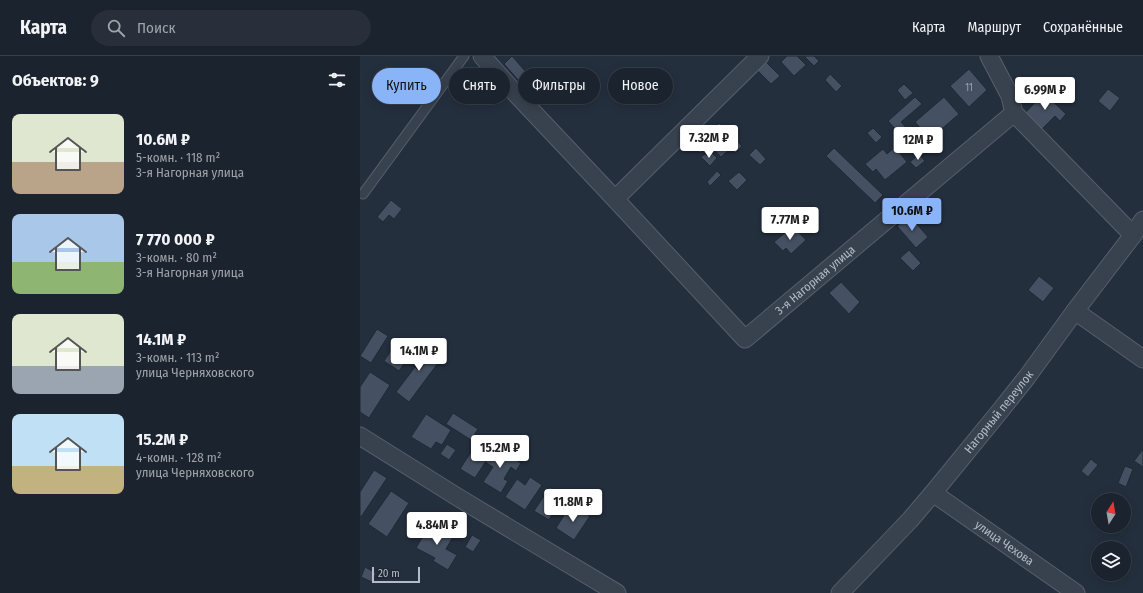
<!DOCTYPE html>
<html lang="ru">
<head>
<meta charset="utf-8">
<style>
	body { margin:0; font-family:"Fira Sans Condensed",sans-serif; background:#282f3a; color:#f1f3f6; height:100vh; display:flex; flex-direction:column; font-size:15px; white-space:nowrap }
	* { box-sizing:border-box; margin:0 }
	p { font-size:13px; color:#a0a4aa }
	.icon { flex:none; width:22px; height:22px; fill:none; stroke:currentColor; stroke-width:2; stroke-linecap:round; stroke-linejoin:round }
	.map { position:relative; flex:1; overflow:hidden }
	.drawer { display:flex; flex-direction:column; background:#1b232e; width:360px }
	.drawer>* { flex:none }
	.banner { position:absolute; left:12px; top:12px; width:380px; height:36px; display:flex; gap:8px }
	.needle { width:26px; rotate:11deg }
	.fabs { position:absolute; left:731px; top:437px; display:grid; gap:8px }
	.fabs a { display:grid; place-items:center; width:40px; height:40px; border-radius:50%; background:#1b232e; box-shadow:0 2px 10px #0003,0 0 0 1px #39404a; font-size:20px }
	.scale { position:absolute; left:12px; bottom:10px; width:48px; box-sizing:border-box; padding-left:4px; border:2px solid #b4bcc9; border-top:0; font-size:11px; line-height:14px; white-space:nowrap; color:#b4bcc9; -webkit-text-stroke:3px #1d2633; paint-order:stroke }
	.price { position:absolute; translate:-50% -34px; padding:0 9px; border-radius:4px; background:#fff; color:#222; font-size:13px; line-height:26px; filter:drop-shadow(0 1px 2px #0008) }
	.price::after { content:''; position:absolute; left:50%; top:24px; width:12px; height:9px; margin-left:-6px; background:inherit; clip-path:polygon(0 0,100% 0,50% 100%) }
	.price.selected { background:#8ab4f8; color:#111 }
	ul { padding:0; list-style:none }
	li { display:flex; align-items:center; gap:12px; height:100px; padding:0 12px }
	li span { display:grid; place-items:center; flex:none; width:112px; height:80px; border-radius:8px; color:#555 }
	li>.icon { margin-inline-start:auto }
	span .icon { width:48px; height:48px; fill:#fffc; stroke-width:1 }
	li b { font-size:17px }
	h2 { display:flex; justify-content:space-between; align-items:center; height:48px; padding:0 12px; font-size:17px }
	.pill { padding:0 14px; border-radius:18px; background:#1b232e; box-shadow:0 2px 10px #0003,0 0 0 1px #39404a; font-size:14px; line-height:36px }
	.pill.selected { background:#8ab4f8; color:#111 }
	header { display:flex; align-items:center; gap:24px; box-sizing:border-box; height:56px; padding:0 20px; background:#1b232e; border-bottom:1px solid #39404a }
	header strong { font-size:19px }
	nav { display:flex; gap:22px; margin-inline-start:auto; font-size:14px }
	.search { width:280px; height:36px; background:#282f3a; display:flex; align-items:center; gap:10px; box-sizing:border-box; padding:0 14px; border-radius:22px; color:#a0a4aa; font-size:15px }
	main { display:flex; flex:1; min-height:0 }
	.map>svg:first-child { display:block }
	.building { fill:#455162; stroke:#1f2835 }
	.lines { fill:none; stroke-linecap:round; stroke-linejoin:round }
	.lane-casing { stroke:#565f6c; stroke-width:11 }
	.street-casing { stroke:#565f6c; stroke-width:19 }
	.lane { stroke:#38414e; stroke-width:9 }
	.street { stroke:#38414e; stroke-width:17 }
	.labels { text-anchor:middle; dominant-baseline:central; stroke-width:3; stroke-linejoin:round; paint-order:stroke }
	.number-label { font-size:10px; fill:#98a1af }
	.street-label { font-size:12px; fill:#b4bcc9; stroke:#1d2633 }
</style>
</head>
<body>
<header>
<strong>Карта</strong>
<div class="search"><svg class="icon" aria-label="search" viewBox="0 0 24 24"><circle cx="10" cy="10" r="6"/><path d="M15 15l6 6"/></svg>Поиск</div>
<nav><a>Карта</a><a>Маршрут</a><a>Сохранённые</a></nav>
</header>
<main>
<section class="drawer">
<h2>Объектов: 9<svg class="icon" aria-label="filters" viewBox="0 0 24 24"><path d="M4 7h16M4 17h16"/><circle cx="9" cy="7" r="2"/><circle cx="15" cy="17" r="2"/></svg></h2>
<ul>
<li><span style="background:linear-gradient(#dfe7d0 60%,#b9a48a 0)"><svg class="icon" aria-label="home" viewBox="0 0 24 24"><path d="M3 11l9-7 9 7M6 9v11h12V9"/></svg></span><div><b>10.6M ₽</b><p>5-комн. · 118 m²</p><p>3-я Нагорная улица</p></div></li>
<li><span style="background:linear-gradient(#a9c7e8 60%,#8fb573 0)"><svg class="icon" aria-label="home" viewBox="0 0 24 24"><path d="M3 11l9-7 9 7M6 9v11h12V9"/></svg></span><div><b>7 770 000 ₽</b><p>3-комн. · 80 m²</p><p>3-я Нагорная улица</p></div></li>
<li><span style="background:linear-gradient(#dfe7d0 65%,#9aa5b1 0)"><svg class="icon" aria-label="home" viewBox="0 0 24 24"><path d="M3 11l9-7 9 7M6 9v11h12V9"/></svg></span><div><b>14.1M ₽</b><p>3-комн. · 113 m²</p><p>улица Черняховского</p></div></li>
<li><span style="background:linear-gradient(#bfe0f5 65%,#c2b280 0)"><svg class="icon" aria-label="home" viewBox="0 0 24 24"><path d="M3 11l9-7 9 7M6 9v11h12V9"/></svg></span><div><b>15.2M ₽</b><p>4-комн. · 128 m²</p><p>улица Черняховского</p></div></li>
</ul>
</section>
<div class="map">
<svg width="783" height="537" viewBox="0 0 783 537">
	<rect width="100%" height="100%" fill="#242f3e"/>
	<g class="building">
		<path d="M152,0l14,16 -8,8 -14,-16z"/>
		<path d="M427,0h10l9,9 -12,11 -13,-14z"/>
		<path d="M446,0h8l5,5 -5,5 -9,-9z"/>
		<path d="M406,6l14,14 -9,8 -14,-14z"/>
		<path d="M609,13l18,21 -18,17 -19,-21z"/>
		<path d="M470,18l12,12 -6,6 -11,-12z"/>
		<path d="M544,28l9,9 -8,7 -8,-10z"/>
		<path d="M748,33l12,9 -10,13 -12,-10z"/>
		<path d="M684,37l22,21 -6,7 -5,-5 -13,13 -17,-16z"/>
		<path d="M555,41l7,7 -21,18 18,20 -7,6 -24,-27z"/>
		<path d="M584,41l15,17 -29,25 -15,-17z"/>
		<path d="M359,67l23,23 -7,7 -4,-5 -10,9 -18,-19z"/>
		<path d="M513,72l9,9 -6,6 -9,-10z"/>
		<path d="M331,80l13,13 -4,4 -13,-13z"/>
		<path d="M535,91l12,15 -22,18 -9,-11 -3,3 -8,-8 18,-15 4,5z"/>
		<path d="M396,92l10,11 -6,6 -11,-10z"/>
		<path d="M474,92l49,47 -8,8 -49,-47z"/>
		<path d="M351,96l6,6 -7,8 -9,-9 4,-3 2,2z"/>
		<path d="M559,98l6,7 -9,7 -6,-6z"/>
		<path d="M357,115l4,4 -11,11 -3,-4z"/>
		<path d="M379,116l8,8 -10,10 -9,-9z"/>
		<path d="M565,142l12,13 -11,10 -12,-14z"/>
		<path d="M31,144l11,9 -8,10 -5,-4 -6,7 -6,-5z"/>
		<path d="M549,159l19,22 -12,11 -19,-22z"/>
		<path d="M435,172l11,12 -15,14 -5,-6 -3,3 -9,-9 13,-11 2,2z"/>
		<path d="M549,194l12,13 -8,8 -13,-13z"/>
		<path d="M679,220l15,12 -11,14 -15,-12z"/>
		<path d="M481,226l19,20 -11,12 -20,-21z"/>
		<path d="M17,273l11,7 -17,27 -11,-7z"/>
		<path d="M59,286l22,17 -32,43 -13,-10 19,-25 4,4 6,-8 -14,-10z"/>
		<path d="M34,290l15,10 -10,15 -15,-10z"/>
		<path d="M10,316l20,13 -21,33 -9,-6v-25z"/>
		<path d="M93,357l25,16 -7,11 -25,-16z"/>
		<path d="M66,358l25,16 -9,15 -6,-3 -5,7 -20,-12z"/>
		<path d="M87,388l9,6 -7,10 -9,-6z"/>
		<path d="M135,391l26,16 -5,8 -5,-4 -7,12 4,2 -7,12 -18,-11 10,-15 -8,-5z"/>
		<path d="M113,393l15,9 -13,20 -15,-9z"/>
		<path d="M783,393v18l-9,-6z"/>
		<path d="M731,403l7,6 -10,12 -7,-6z"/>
		<path d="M765,410l8,3 -7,18 -8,-4z"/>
		<path d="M14,414l13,8 -26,39 -1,-1v-24z"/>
		<path d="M170,421l12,8 -17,25 -20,-13 12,-18 8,6z"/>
		<path d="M190,431l14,9 -15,24 -15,-9z"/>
		<path d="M31,435l18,12 -22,34 -19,-13z"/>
		<path d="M217,452l13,8 -16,24 -18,-12 12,-19 6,4z"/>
		<path d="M70,468l23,13 -7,12 11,6 -9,15 -15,-9 2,-3 -19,-10z"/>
		<path d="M112,479l9,5 -8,12 -8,-5z"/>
		<path d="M5,511l11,6 -4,9 -11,-5z"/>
	</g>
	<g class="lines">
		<defs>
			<path id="lane" d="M3,138l101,-138"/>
			<g id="street">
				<path id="s1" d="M122,0l34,38 99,105 130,140 269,-226"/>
				<path d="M629,0l21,40 4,17 119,122"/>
				<path d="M255,143l145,-143"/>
				<path d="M715,255l68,48"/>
				<path d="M0,380l99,62 158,95"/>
				<path id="s2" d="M573,437l143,100"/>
				<path id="s3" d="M480,537l70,-73 23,-27 67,-82 27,-34 48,-66 58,-76 10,-15"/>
			</g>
		</defs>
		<use href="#lane" class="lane-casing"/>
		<use href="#street" class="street-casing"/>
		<use href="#lane" class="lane"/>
		<use href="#street" class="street"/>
	</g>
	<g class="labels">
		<g class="number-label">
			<text x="609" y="32">11</text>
		</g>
		<g class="street-label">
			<text stroke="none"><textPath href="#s1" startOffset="478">3-я Нагорная улица</textPath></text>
			<text stroke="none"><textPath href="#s3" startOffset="241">Нагорный переулок</textPath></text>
			<text stroke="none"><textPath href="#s2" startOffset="87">улица Чехова</textPath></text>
		</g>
	</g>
</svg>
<div class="fabs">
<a><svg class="needle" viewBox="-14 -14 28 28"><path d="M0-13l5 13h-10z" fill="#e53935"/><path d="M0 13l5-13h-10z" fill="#a0a4aa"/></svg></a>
<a><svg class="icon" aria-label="layers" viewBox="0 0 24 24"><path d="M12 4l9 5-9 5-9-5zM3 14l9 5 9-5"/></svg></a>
</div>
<div class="scale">20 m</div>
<b class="price" style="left:685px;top:55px">6.99M ₽</b>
<b class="price" style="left:349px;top:103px">7.32M ₽</b>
<b class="price" style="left:558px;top:105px">12M ₽</b>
<b class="price selected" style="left:552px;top:176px">10.6M ₽</b>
<b class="price" style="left:430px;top:185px">7.77M ₽</b>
<b class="price" style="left:59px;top:316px">14.1M ₽</b>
<b class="price" style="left:140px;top:413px">15.2M ₽</b>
<b class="price" style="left:213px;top:467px">11.8M ₽</b>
<b class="price" style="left:77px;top:490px">4.84M ₽</b>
<div class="banner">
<a class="pill selected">Купить</a>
<a class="pill">Снять</a>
<a class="pill">Фильтры</a>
<a class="pill">Новое</a>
</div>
</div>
</main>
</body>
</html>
